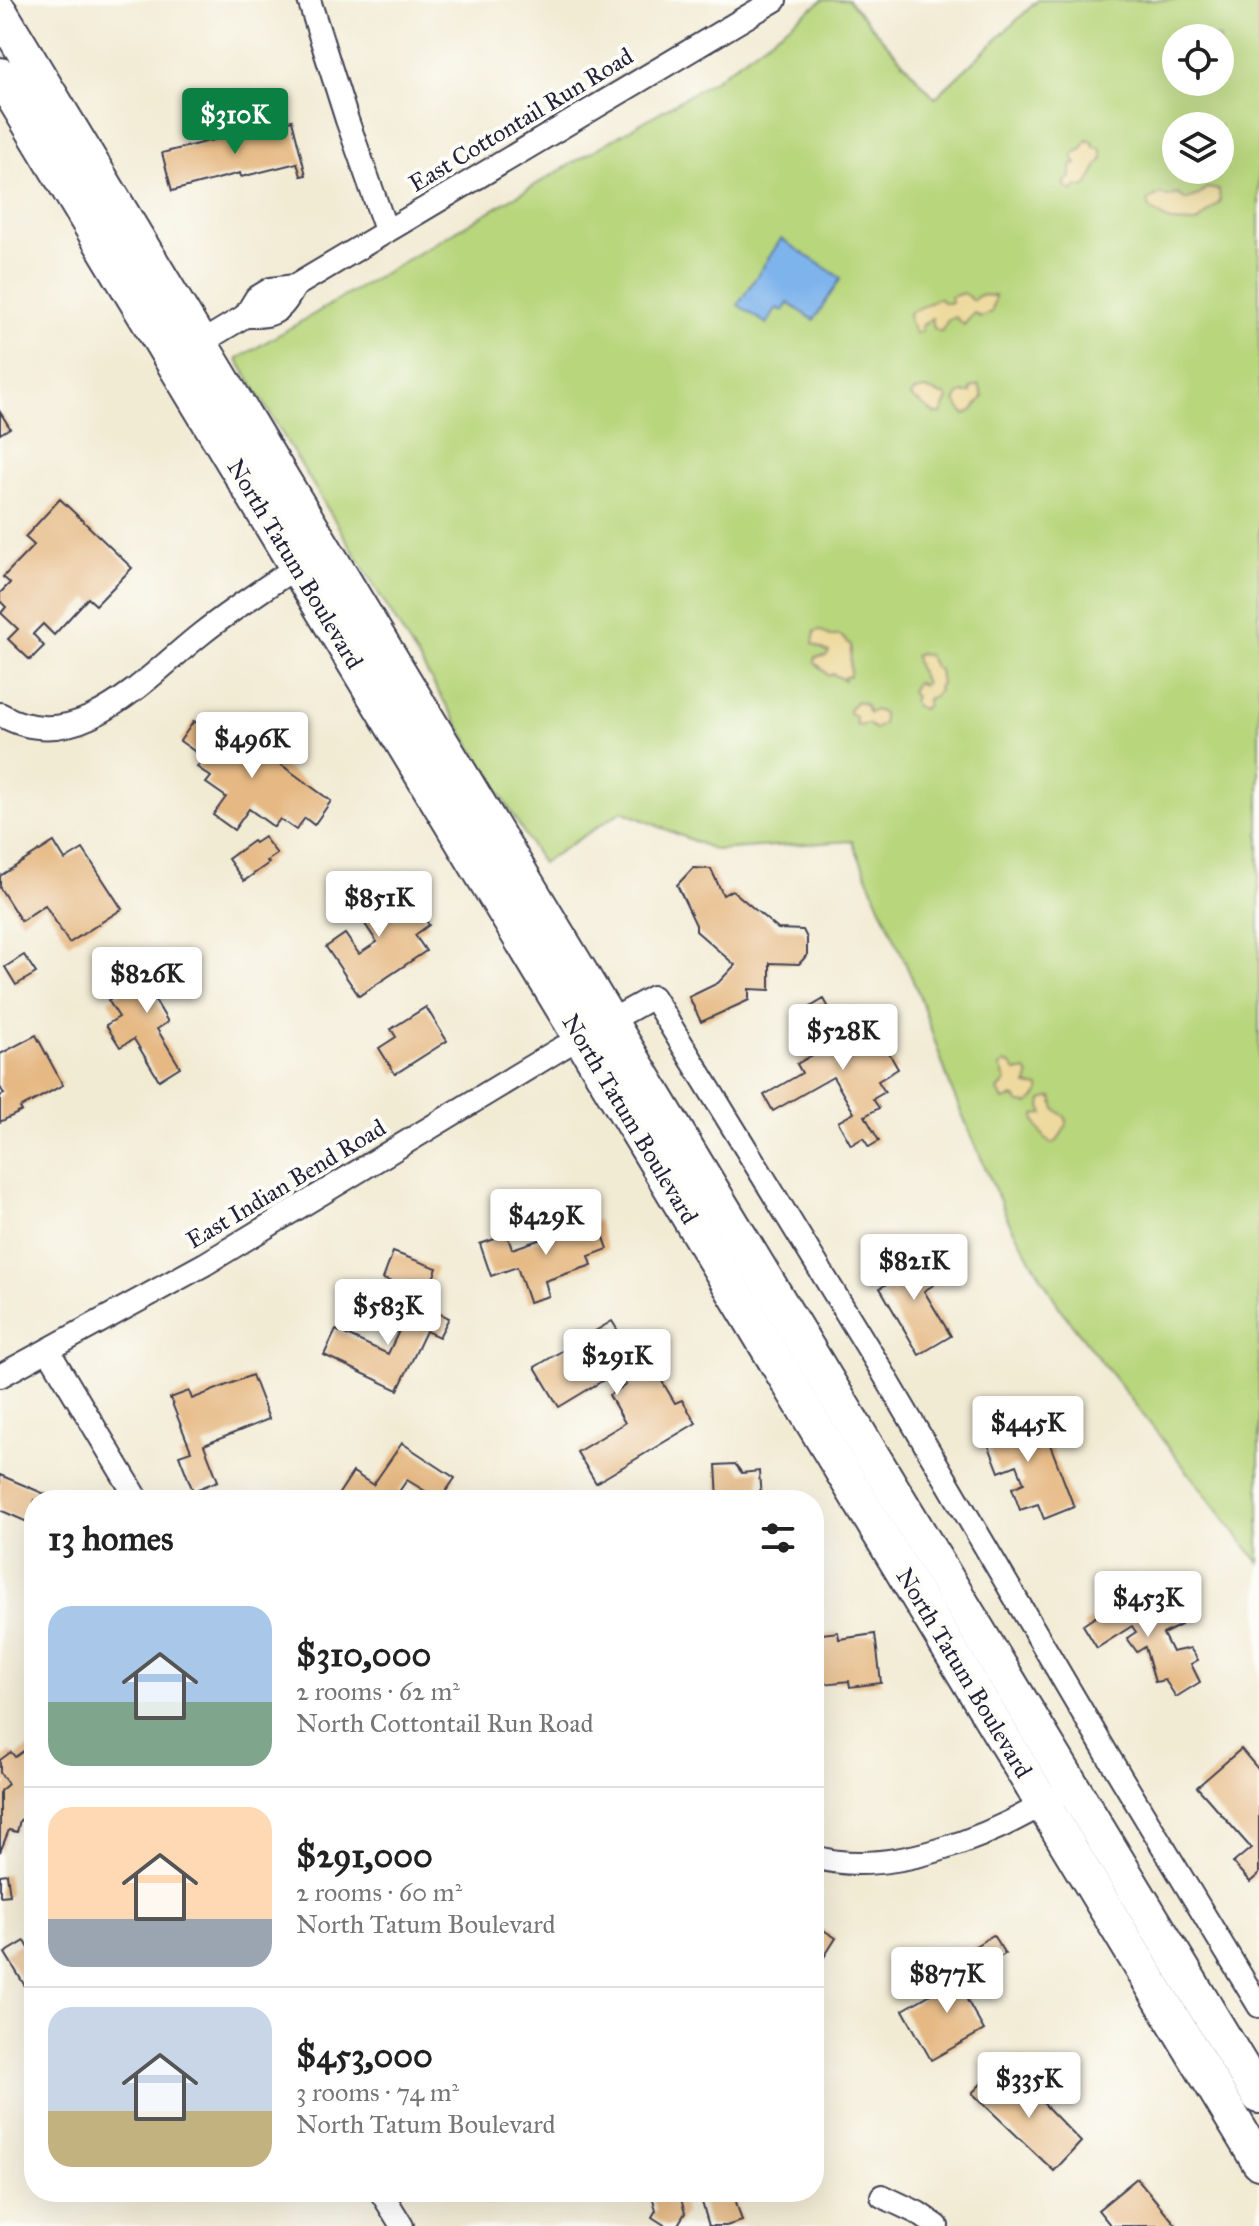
<!DOCTYPE html>
<html lang="en">
<head>
<meta charset="utf-8">
<style>
	body { margin:0; font-family:"IM FELL Great Primer",serif; background:#f6f6f6; color:#222; height:100vh; display:flex; flex-direction:column; font-size:30px; white-space:nowrap }
	* { box-sizing:border-box; margin:0 }
	p { font-size:26px; color:#767676 }
	.icon { flex:none; width:44px; height:44px; fill:none; stroke:currentColor; stroke-width:2; stroke-linecap:round; stroke-linejoin:round }
	.map { position:relative; flex:1; overflow:hidden }
	.side { position:absolute; left:24px; top:1490px; width:800px; height:712px; display:flex; flex-direction:column; background:#fff; border-radius:32px; box-shadow:0 8px 32px #0002 }
	.side>* { flex:none }
	.controls { position:absolute; left:1162px; top:24px; display:grid; gap:16px }
	.controls a { display:grid; place-items:center; width:72px; height:72px; border-radius:50%; background:#fff; box-shadow:0 8px 32px #0002; font-size:40px }
	.price { position:absolute; translate:-50% -68px; padding:0 18px; border-radius:8px; background:#fff; color:#222; font-size:26px; line-height:52px; filter:drop-shadow(0 2px 4px #0008) }
	.price::after { content:''; position:absolute; left:50%; top:48px; width:24px; height:18px; margin-left:-12px; background:inherit; clip-path:polygon(0 0,100% 0,50% 100%) }
	.price.selected { background:#0b8043; color:#fff }
	ul { padding:0; list-style:none }
	li { display:flex; align-items:center; gap:24px; height:200px; padding:0 24px }
	li+li { border-top:2px solid #e0e0e0 }
	li span { display:grid; place-items:center; flex:none; width:224px; height:160px; border-radius:24px; color:#555 }
	li>.icon { margin-inline-start:auto }
	span .icon { width:96px; height:96px; fill:#fffc; stroke-width:1 }
	li b { font-size:34px }
	h2 { display:flex; justify-content:space-between; align-items:center; height:96px; padding:0 24px; font-size:34px }
	.map>svg:first-child { display:block }
	.green { fill:#b8d67c; stroke:#6d7c5c; stroke-width:2; fill-rule:evenodd }
	.sand { fill:#eeda9e; stroke:#887e6c; stroke-width:2 }
	.water { fill:#7eb4ec; stroke:#506b94; stroke-width:2 }
	.building { fill:#e6b984 }
	.lines { fill:none; stroke-linecap:round; stroke-linejoin:round }
	.minor-casing { stroke:#414052; stroke-width:26 }
	.primary-casing { stroke:#414052; stroke-width:38 }
	.minor { stroke:#fff; stroke-width:22 }
	.primary { stroke:#fff; stroke-width:34 }
	.labels { text-anchor:middle; dominant-baseline:central; stroke-width:8; stroke-linejoin:round; paint-order:stroke }
	.street-label { font-size:24px; fill:#22223b; stroke:#fdfcf7 }
</style>
</head>
<body>
<div class="map">
<svg width="1259" height="2226" viewBox="0 0 1259 2226">
	<rect width="100%" height="100%" fill="#fdfcf7"/>
	<filter id="ink" filterUnits="userSpaceOnUse"><feTurbulence type="fractalNoise" baseFrequency=".0125" numOctaves="2"/><feDisplacementMap in="SourceGraphic" scale="16" xChannelSelector="R" yChannelSelector="G"/><feConvolveMatrix kernelMatrix="1 2 1 2 8 2 1 2 1" color-interpolation-filters="sRGB"/></filter>
	<filter id="wash" filterUnits="userSpaceOnUse"><feTurbulence type="fractalNoise" baseFrequency=".006" numOctaves="4" result="noise"/><feDisplacementMap in="SourceGraphic" scale="32" xChannelSelector="R" yChannelSelector="G"/><feGaussianBlur stdDeviation="1.8" result="paint"/><feColorMatrix in="noise" values="0 0 0 0 0 0 0 0 0 0 0 0 0 0 0 0 0 1.4 0 .05"/><feComposite in="paint" operator="in"/></filter>
	<g filter="url(#wash)">
		<rect width="100%" height="100%" fill="#f2ebd4"/>
		<path class="green" d="M823,0h25l87,98 103,-98h221v1563l-198,-253 -52,-88 -57,-131 -34,-99 -66,-151 -137,9 -93,-39 -80,52 -305,-504 476,-278zM1176,38h44v44h-44zM1176,126h44v44h-44z"/>
		<g class="sand">
			<path d="M1087,140l6,2 1,5 7,1 2,11c-9,8 -9,21 -19,29l-7,-2 -4,6 -8,-5v-5l6,-5v-11l6,-2 -4,-7 2,-4 6,-3z"/>
			<path d="M1207,188l12,2 1,12 -23,21 -27,-1 -20,-13 -2,-8 12,-7 7,3 11,-3 8,6 13,-5z"/>
			<path d="M963,293l10,7 7,-5 15,1 -3,16 -12,5 -6,-4 -10,12 -9,-8 -7,3 -7,12 -7,-4 -2,-10 -11,8 1,5 -6,2 -6,-11 -1,-9 30,-15 5,5h8l-1,-6z"/>
			<path d="M979,385l4,12 -10,13 -8,5 -10,-14c4,-8 8,-9 16,-8v-5z"/>
			<path d="M925,389l21,7 2,3 -7,15h-6l-25,-18 5,-5z"/>
			<path d="M820,630l10,6h11l10,9 -1,31 -6,1v3l-11,-6 -4,2 -14,-14 1,-5 10,-1 3,-4 -16,-8 2,-13z"/>
			<path d="M920,653l8,2 7,13 4,2 2,14 -3,2 1,4 -5,6 -7,3v6l-4,4 -8,-3 -2,-5 2,-4 -4,-5 5,-10 7,3 2,-2c-4,-10 -9,-15 -10,-28z"/>
			<path d="M857,701l8,3 4,9 6,-3 8,3v11l-8,5 -7,-5 -11,2 -2,-10 -6,-3v-4z"/>
			<path d="M1005,1063l6,1 5,7h10l3,5 -2,9 12,2v6l-10,11 -9,-1 -6,-6 -11,3 -5,-10 8,-9 -6,-14z"/>
			<path d="M1052,1097l3,12 10,8 2,7 -9,16 -6,4c-8,-6 -18,-19 -17,-29l9,-1 -3,-7 1,-7z"/>
		</g>
		<path class="water" d="M781,239l60,39 -27,42 -26,-17 -5,8 -6,-3 -10,16 -29,-19z"/>
		<g id="blocks">
			<g class="building">
				<path d="M292,120l14,55 -5,1 -4,-13 -56,14 -1,-4 -68,18 -10,-38z"/>
				<path d="M0,412l10,16 -10,6z"/>
				<path d="M60,499l72,69 -36,37 -8,-7 -34,37 -11,-11 -10,10 11,12 -14,14 -22,-21 10,-10 -17,-16 5,-6 -6,-6v-8l10,-10 -7,-6 31,-32 -9,-8z"/>
				<path d="M194,721l25,18 13,-17 17,13 -3,4 85,62 -17,24 -9,-7 -9,12 -16,-11 -6,8 -25,-18 -15,21 -21,-15 13,-18 -20,-14 5,-6 -14,-10 7,-9 -24,-17z"/>
				<path d="M264,837l13,17 -10,7 2,2 -25,18 -16,-22 25,-18 2,2z"/>
				<path d="M54,842l11,18 18,-11 39,60 -53,34 -24,-38 -24,16 -21,-33v-12z"/>
				<path d="M693,868l18,1 12,26 9,-5 46,39 25,1 4,8v17l-8,9 -29,-1v27l-21,-1v11l-48,22 -12,-25 29,-14 17,-18 -39,-34v-6l-19,-40z"/>
				<path d="M375,876l27,40 14,-9 13,18 -14,10 11,16 -67,45 -33,-49 19,-13 14,20 18,-12 -31,-46z"/>
				<path d="M165,954l18,30 -28,16 13,22 -11,7 23,38 -21,13 -25,-41 -14,8 -14,-22 13,-8 -11,-17 34,-20 -5,-9z"/>
				<path d="M24,955l12,18 -20,12 -11,-18z"/>
				<path d="M824,999l22,39 26,-15 26,46 -20,12 7,11 -12,7 6,9 -14,8 14,25 -10,6 -6,-9 -12,7 -13,-23 16,-9 -21,-36 -60,34 -9,-16 38,-22 -5,-9 31,-18 -21,-37z"/>
				<path d="M426,1007l21,34 -52,33 -16,-26 17,-11 -5,-8z"/>
				<path d="M36,1035l27,50 -43,23 2,3 -22,11v-26l4,-2 -4,-7v-33z"/>
				<path d="M598,1220l10,29 -19,7 3,9 -47,16 4,15 -20,6 -12,-35 -26,9 -11,-32 27,-9 5,14z"/>
				<path d="M915,1250l20,34 -11,7 27,45 -32,19 -39,-67 10,-6 -7,-14z"/>
				<path d="M393,1252l44,16 -10,27 -44,-16z"/>
				<path d="M413,1301l36,17 -10,19 -13,-6 -28,59 -74,-35 12,-25 52,24z"/>
				<path d="M612,1321l13,21 10,-6 40,67 7,-3 14,23 -100,60 -19,-31 48,-29 -16,-28 17,-10 -9,-13 -58,35 -24,-40z"/>
				<path d="M252,1375l17,44 -65,26 14,36 -25,10 -14,-36 12,-4 -21,-53 19,-7 3,8z"/>
				<path d="M1019,1408l16,39 14,-5 25,65 -30,12 -6,-15 -18,6 -8,-22 12,-5 -7,-18 -18,7 -19,-49z"/>
				<path d="M402,1443l53,35 -15,22 -33,-20 -11,16 6,4h-61l1,-2 -4,-3 15,-23 20,13z"/>
				<path d="M735,1464l7,9 17,-2 2,29h-43l-2,-35z"/>
				<path d="M0,1475l59,25h-25v25l-34,-15z"/>
				<path d="M1149,1594l13,19 10,-3 9,15 -18,9 9,18 18,-4 8,12 -7,4 9,18 -24,15 -11,-17 -10,2 -10,-35 -8,5 -10,-14 9,-6 -4,-6 -35,22 -14,-23 37,-24z"/>
				<path d="M838,1632l1,7 36,-5 6,49 -31,4 -1,-6 -35,4v-50z"/>
				<path d="M32,1745l2,3v66l-14,6 -3,12 -8,-2 -9,22v-61l8,-7 -8,-11v-13l11,-8 4,5z"/>
				<path d="M1241,1749l18,21v104l-9,8 -17,-19 18,-15 -54,-61z"/>
				<path d="M7,1874l3,21 -10,1v-21z"/>
				<path d="M814,1924l22,14 -22,35z"/>
				<path d="M993,1935l12,19 -21,13 -12,-19z"/>
				<path d="M25,1941l9,16v44l-29,-48z"/>
				<path d="M976,1968l11,20 -20,12 17,30 -53,30 -28,-50z"/>
				<path d="M1016,2075l65,67 -27,29 -82,-78 16,-16 14,13z"/>
				<path d="M1137,2178l40,48h-66l-13,-16z"/>
				<path d="M651,2192h28l6,21 -8,13h-11l-14,-9 4,-7z"/>
				<path d="M699,2192h34l9,29 -16,5h-17z"/>
			</g>
		</g>
	</g>
	<g filter="url(#ink)">
		<use href="#blocks" fill-opacity="0" stroke="#414052" stroke-width="2"/>
		<g class="lines">
			<defs>
				<g id="minor">
					<path d="M309,0l38,120 39,110"/>
					<path d="M245,316c30,1 36,-4 50,-30"/>
					<path d="M189,350l56,-34 11,-18 15,-9 24,-3 480,-286"/>
					<path d="M0,714c77,46 146,-37 201,-80 34,-27 70,-50 106,-74"/>
					<path d="M48,1350l90,150"/>
					<path d="M0,1376l205,-112 355,-215 93,-52 229,374 228,388 149,247"/>
					<path d="M814,1857c75,22 178,-21 241,-60"/>
					<path d="M381,2192l21,34"/>
					<path d="M882,2196l36,17 19,13"/>
				</g>
				<g id="primary">
					<path d="M0,12l1259,2084"/>
					<path d="M0,75l1259,2087"/>
				</g>
			</defs>
			<use href="#minor" class="minor-casing"/>
			<use href="#primary" class="primary-casing"/>
			<use href="#minor" class="minor"/>
			<use href="#primary" class="primary"/>
		</g>
	</g>
	<g class="labels">
		<g class="street-label">
			<text transform="translate(521 120) rotate(-31)">East Cottontail Run Road</text>
			<text transform="translate(295 564) rotate(59)">North Tatum Boulevard</text>
			<text transform="translate(630 1119) rotate(59)">North Tatum Boulevard</text>
			<text transform="translate(286 1184) rotate(-31)">East Indian Bend Road</text>
			<text transform="translate(964 1673) rotate(59)">North Tatum Boulevard</text>
		</g>
	</g>
</svg>
<div class="controls">
<a><svg class="icon" aria-label="locate" viewBox="0 0 24 24"><circle cx="12" cy="12" r="6"/><path d="M12 2v4M12 18v4M2 12h4M18 12h4"/></svg></a>
<a><svg class="icon" aria-label="layers" viewBox="0 0 24 24"><path d="M12 4l9 5-9 5-9-5zM3 14l9 5 9-5"/></svg></a>
</div>
<b class="price selected" style="left:235px;top:156px">$310K</b>
<b class="price" style="left:252px;top:780px">$496K</b>
<b class="price" style="left:379px;top:939px">$851K</b>
<b class="price" style="left:147px;top:1015px">$826K</b>
<b class="price" style="left:843px;top:1072px">$528K</b>
<b class="price" style="left:546px;top:1257px">$429K</b>
<b class="price" style="left:914px;top:1302px">$821K</b>
<b class="price" style="left:388px;top:1347px">$583K</b>
<b class="price" style="left:617px;top:1397px">$291K</b>
<b class="price" style="left:1028px;top:1464px">$445K</b>
<b class="price" style="left:1148px;top:1639px">$453K</b>
<b class="price" style="left:947px;top:2015px">$877K</b>
<b class="price" style="left:1029px;top:2120px">$335K</b>
<section class="side">
<h2>13 homes<svg class="icon" aria-label="filters" viewBox="0 0 24 24"><path d="M4 7h16M4 17h16"/><circle cx="9" cy="7" r="2"/><circle cx="15" cy="17" r="2"/></svg></h2>
<ul>
<li><span style="background:linear-gradient(#a9c7e8 60%,#7fa58c 0)"><svg class="icon" aria-label="home" viewBox="0 0 24 24"><path d="M3 11l9-7 9 7M6 9v11h12V9"/></svg></span><div><b>$310,000</b><p>2 rooms · 62 m²</p><p>North Cottontail Run Road</p></div></li>
<li><span style="background:linear-gradient(#ffd9b3 70%,#9aa5b1 0)"><svg class="icon" aria-label="home" viewBox="0 0 24 24"><path d="M3 11l9-7 9 7M6 9v11h12V9"/></svg></span><div><b>$291,000</b><p>2 rooms · 60 m²</p><p>North Tatum Boulevard</p></div></li>
<li><span style="background:linear-gradient(#c9d6e8 65%,#c2b280 0)"><svg class="icon" aria-label="home" viewBox="0 0 24 24"><path d="M3 11l9-7 9 7M6 9v11h12V9"/></svg></span><div><b>$453,000</b><p>3 rooms · 74 m²</p><p>North Tatum Boulevard</p></div></li>
</ul>
</section>
</div>
</body>
</html>
